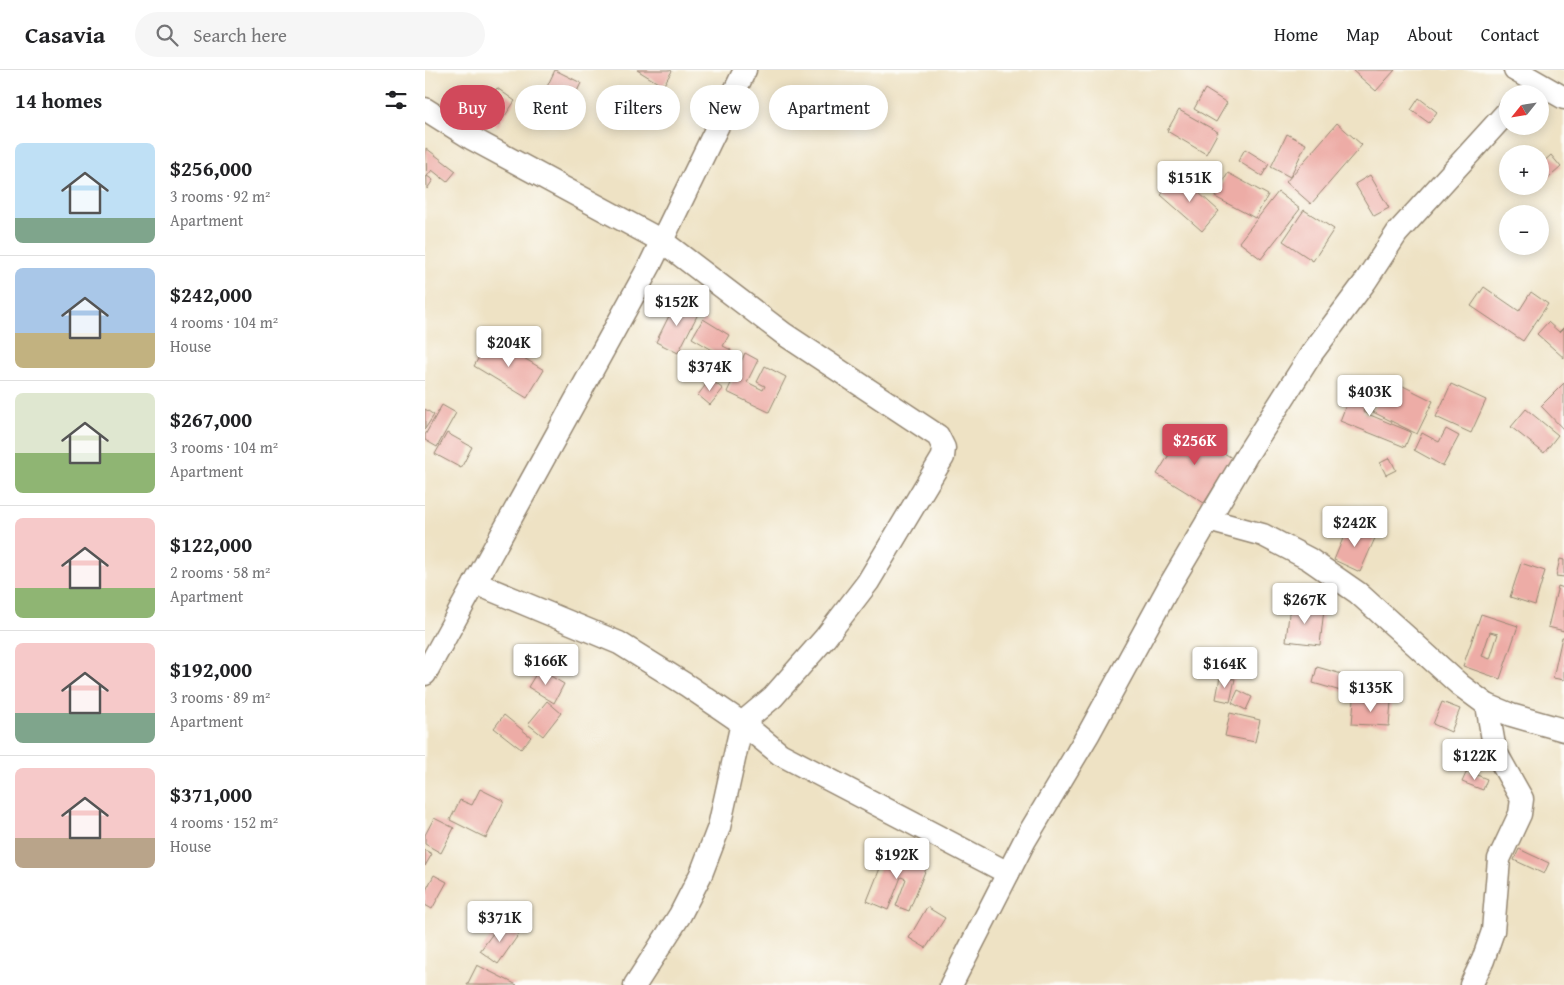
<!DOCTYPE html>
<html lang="en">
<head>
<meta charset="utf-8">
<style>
	body { margin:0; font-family:"Gentium Book Plus",serif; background:#f6f6f6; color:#202124; height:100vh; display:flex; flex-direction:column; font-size:19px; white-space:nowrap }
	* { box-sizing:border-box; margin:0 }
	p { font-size:16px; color:#757577 }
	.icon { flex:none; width:28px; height:28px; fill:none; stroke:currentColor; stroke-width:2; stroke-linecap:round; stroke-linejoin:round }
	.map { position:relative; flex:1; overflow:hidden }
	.panel { display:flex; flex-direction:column; background:#fff; width:425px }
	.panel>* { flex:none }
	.guide { position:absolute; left:15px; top:15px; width:475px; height:45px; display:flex; gap:10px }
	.needle { width:32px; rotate:240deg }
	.buttons { position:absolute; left:1074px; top:15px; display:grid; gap:10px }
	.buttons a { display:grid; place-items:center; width:50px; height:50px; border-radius:50%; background:#fff; box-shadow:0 2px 12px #0003; font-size:25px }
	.price { position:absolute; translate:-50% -42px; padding:0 11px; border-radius:5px; background:#fff; color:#222; font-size:16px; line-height:32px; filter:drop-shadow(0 1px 2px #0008) }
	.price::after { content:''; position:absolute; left:50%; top:30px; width:15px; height:11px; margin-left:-8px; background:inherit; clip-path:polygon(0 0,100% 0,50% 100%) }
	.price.on { background:#d1495b; color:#fff }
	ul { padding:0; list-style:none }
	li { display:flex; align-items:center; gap:15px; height:125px; padding:0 15px }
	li+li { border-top:1px solid #e0e0e0 }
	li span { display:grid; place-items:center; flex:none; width:140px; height:100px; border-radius:8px; color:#555 }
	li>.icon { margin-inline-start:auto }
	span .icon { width:60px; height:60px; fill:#fffc; stroke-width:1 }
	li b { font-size:21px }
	h2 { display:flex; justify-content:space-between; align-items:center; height:60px; padding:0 15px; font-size:21px }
	.chip { padding:0 18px; border-radius:22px; background:#fff; box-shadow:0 2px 12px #0003; font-size:18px; line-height:45px }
	.chip.on { background:#d1495b; color:#fff }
	header { display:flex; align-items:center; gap:30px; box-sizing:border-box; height:70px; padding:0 25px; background:#fff; border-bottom:1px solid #e0e0e0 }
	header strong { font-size:24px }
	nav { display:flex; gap:28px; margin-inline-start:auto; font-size:18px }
	.search { width:350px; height:45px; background:#f6f6f6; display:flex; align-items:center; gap:12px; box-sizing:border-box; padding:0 18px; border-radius:28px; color:#757577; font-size:19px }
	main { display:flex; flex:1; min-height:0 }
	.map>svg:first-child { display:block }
	.building { fill:#edaca6; fill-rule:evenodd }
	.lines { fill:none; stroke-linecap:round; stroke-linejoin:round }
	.minor-casing { stroke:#948671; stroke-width:25 }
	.minor { stroke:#fff; stroke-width:22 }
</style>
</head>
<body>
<header>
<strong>Casavia</strong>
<div class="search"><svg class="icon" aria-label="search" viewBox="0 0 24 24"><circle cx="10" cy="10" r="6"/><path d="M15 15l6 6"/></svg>Search here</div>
<nav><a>Home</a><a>Map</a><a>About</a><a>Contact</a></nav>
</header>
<main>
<section class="panel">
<h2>14 homes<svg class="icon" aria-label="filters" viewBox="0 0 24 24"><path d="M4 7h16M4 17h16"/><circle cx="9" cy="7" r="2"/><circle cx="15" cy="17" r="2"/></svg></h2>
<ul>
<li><span style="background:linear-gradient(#bfe0f5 75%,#7fa58c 0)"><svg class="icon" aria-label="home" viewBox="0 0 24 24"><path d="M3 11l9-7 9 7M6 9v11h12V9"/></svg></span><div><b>$256,000</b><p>3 rooms · 92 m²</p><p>Apartment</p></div></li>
<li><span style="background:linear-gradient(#a9c7e8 65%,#c2b280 0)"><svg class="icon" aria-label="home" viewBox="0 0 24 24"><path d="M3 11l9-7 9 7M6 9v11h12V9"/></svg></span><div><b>$242,000</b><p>4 rooms · 104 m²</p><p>House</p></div></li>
<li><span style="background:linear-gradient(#dfe7d0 60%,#8fb573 0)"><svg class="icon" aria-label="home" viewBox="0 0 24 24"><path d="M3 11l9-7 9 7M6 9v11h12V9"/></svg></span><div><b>$267,000</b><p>3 rooms · 104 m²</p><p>Apartment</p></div></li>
<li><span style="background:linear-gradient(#f6c9c9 70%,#8fb573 0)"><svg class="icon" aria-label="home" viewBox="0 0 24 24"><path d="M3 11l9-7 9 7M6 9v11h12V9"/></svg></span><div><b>$122,000</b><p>2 rooms · 58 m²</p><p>Apartment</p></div></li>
<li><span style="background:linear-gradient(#f6c9c9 70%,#7fa58c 0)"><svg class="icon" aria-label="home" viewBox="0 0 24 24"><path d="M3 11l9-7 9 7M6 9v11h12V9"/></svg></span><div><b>$192,000</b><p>3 rooms · 89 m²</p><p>Apartment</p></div></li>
<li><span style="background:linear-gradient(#f6c9c9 70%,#b9a48a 0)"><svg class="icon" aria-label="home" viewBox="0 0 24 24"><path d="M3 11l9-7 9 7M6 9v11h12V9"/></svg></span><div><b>$371,000</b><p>4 rooms · 152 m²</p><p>House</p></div></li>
</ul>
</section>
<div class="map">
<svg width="1139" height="915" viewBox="0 0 1139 915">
	<rect width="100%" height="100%" fill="#fdfcf7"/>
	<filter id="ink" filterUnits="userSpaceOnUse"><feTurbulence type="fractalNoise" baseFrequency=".02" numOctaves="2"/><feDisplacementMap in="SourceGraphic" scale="10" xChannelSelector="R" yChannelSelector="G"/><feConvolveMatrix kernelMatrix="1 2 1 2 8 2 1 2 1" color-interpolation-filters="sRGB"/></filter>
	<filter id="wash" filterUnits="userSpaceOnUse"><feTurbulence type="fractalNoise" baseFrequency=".0096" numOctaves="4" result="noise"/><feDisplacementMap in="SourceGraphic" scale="20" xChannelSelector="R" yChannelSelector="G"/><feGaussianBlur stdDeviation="1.12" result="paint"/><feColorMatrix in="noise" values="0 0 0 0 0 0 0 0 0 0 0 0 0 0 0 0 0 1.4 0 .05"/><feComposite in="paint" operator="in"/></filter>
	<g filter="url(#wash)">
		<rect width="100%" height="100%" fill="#eee2c4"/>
		<g id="blocks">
			<g class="building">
				<path d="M130,0l26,13 -11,23 -26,-13z"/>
				<path d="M212,0h33l2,1 -9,15z"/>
				<path d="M927,0h43l-19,21z"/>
				<path d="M72,18l18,13 -17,25 -18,-12z"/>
				<path d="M780,19l22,14 -11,19 -22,-13z"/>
				<path d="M994,28l18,14 -8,11 -18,-13z"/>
				<path d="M754,40l39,22 -12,22 -39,-23z"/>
				<path d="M912,53l25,22 -51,59 -25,-22z"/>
				<path d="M862,64l19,10 -16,33 -19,-10z"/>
				<path d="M1,78l30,23 -9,11 -15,-12 -5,6 6,4 -6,9z"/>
				<path d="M820,79l24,15 -7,12 -24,-15z"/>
				<path d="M1126,85l10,12 -19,17 -2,-19z"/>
				<path d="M803,103l40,22 -13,23 -40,-21z"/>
				<path d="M754,105l40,36 -17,20 -41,-36z"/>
				<path d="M945,105l19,33 -15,8 -19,-32z"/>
				<path d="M853,122l22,17 -39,50 -22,-17z"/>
				<path d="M879,140l30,19 -21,32 -30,-20z"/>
				<path d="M1059,217l35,24 12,-19 17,12 -25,37 -52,-35z"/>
				<path d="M252,230l22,12 -21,41 -22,-11z"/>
				<path d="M278,249l26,16 -6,11 8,4 -14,25 -13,-7 10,-17 -22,-13z"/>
				<path d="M1123,252l11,10 5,-5v31l-27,-24z"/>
				<path d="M65,268l54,32 -17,28 -53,-32z"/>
				<path d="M320,283l13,7 -11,22 16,8 2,-4 -8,-4 8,-16 21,11 -17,35 -42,-20z"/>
				<path d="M285,309l13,10 -13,16 -12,-10z"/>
				<path d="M931,309l18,7 -11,26 48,20 -6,15 -65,-26z"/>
				<path d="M964,309l44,22 -16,33 -44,-22z"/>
				<path d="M1139,313v47l-23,-24z"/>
				<path d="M1026,314l35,16 -15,33 -35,-16z"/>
				<path d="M17,335l14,8 -19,34 -12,-7v-5z"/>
				<path d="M0,339l9,6 -9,14z"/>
				<path d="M1101,339l32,26 -14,18 -33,-26z"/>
				<path d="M760,359l47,29 -28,45 -47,-29z"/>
				<path d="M1021,359l13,7 -16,30 -29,-16 8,-17 17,9z"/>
				<path d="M22,363l25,14 -11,21 -26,-14z"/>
				<path d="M965,388l6,12 -10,5 -6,-12z"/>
				<path d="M924,454l27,12 -16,36 -26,-12z"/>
				<path d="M1135,489l4,1v17l-8,-1z"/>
				<path d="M1096,493l24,8 -10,34 -25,-8z"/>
				<path d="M1133,516l6,2v43l-16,-4z"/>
				<path d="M865,535l34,4 -4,36 -34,-4z"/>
				<path d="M1056,544l37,12 -18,53 -37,-13zM1065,562l8,2 -8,25 -8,-3z"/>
				<path d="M1137,567h2v43l-11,-2z"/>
				<path d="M892,597l39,11 -5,16 -38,-11z"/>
				<path d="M114,599l25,15 -10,19 -26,-16z"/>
				<path d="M795,607l15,2 -5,23 -14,-3z"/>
				<path d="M813,620l14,7 -6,13 -14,-7z"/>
				<path d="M929,629l37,3 -2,24 -37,-2z"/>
				<path d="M122,631l14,12 -18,23 -15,-12z"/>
				<path d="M1017,632l18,7 -9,23 -18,-8z"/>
				<path d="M805,643l30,7 -5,22 -30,-6z"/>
				<path d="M79,645l27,22 -10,12 -27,-21z"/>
				<path d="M1042,701l20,8 -4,11 -21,-8z"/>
				<path d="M55,719l24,12 -18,37 -36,-18 10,-20 12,5z"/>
				<path d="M9,748l20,10 -13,25 -16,-9v-9z"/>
				<path d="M463,778l40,16 -19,47 -13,-5 10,-27 -5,-2 -13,33 -21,-9z"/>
				<path d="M1094,779l30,14 -5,11 -30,-14z"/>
				<path d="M0,780l7,4 -7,12z"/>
				<path d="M9,805l13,7 -15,27 -7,-4v-13z"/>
				<path d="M502,837l18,11 -19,30 -17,-10z"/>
				<path d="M77,851l17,13 -21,30 -18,-13z"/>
				<path d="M52,895l40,20h-50z"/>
			</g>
		</g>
	</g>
	<g filter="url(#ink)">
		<use href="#blocks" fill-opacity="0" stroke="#948671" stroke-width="1"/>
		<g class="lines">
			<defs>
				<g id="minor">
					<path d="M1090,0l49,28"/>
					<path d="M0,39l46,29 191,103 122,93 154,102 6,12 -1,9 -75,125 -43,56 -52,59 -31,26 -23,104 -18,47 -21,41 -45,70"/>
					<path d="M783,450l55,15 46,24 49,34 102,92 27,20 24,10 53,15"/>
					<path d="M50,513l144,60 69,43 54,37 38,31 228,119"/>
					<path d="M0,604l225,-409 95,-195"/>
					<path d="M526,915l74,-145 64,-107 82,-150 77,-130 64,-100 53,-71 32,-49 110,-121"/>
					<path d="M1046,915l12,-25 10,-29 6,-72 21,-45 2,-15 -27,-48 -8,-46"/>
				</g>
			</defs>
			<use href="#minor" class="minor-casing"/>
			<use href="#minor" class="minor"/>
		</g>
	</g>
</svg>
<div class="buttons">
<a><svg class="needle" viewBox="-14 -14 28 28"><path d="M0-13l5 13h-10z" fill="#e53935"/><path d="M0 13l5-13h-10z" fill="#757577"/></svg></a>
<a>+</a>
<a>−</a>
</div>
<b class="price" style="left:765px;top:133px">$151K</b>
<b class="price" style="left:252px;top:257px">$152K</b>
<b class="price" style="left:84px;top:298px">$204K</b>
<b class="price" style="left:285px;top:322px">$374K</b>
<b class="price" style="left:945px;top:347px">$403K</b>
<b class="price on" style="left:770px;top:396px">$256K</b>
<b class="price" style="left:930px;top:478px">$242K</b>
<b class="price" style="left:880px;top:555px">$267K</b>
<b class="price" style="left:121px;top:616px">$166K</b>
<b class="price" style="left:800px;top:619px">$164K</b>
<b class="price" style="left:946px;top:643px">$135K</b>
<b class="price" style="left:1050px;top:711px">$122K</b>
<b class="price" style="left:472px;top:810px">$192K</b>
<b class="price" style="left:75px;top:873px">$371K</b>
<div class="guide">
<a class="chip on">Buy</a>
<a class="chip">Rent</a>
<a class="chip">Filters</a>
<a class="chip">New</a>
<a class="chip">Apartment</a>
</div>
</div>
</main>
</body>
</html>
